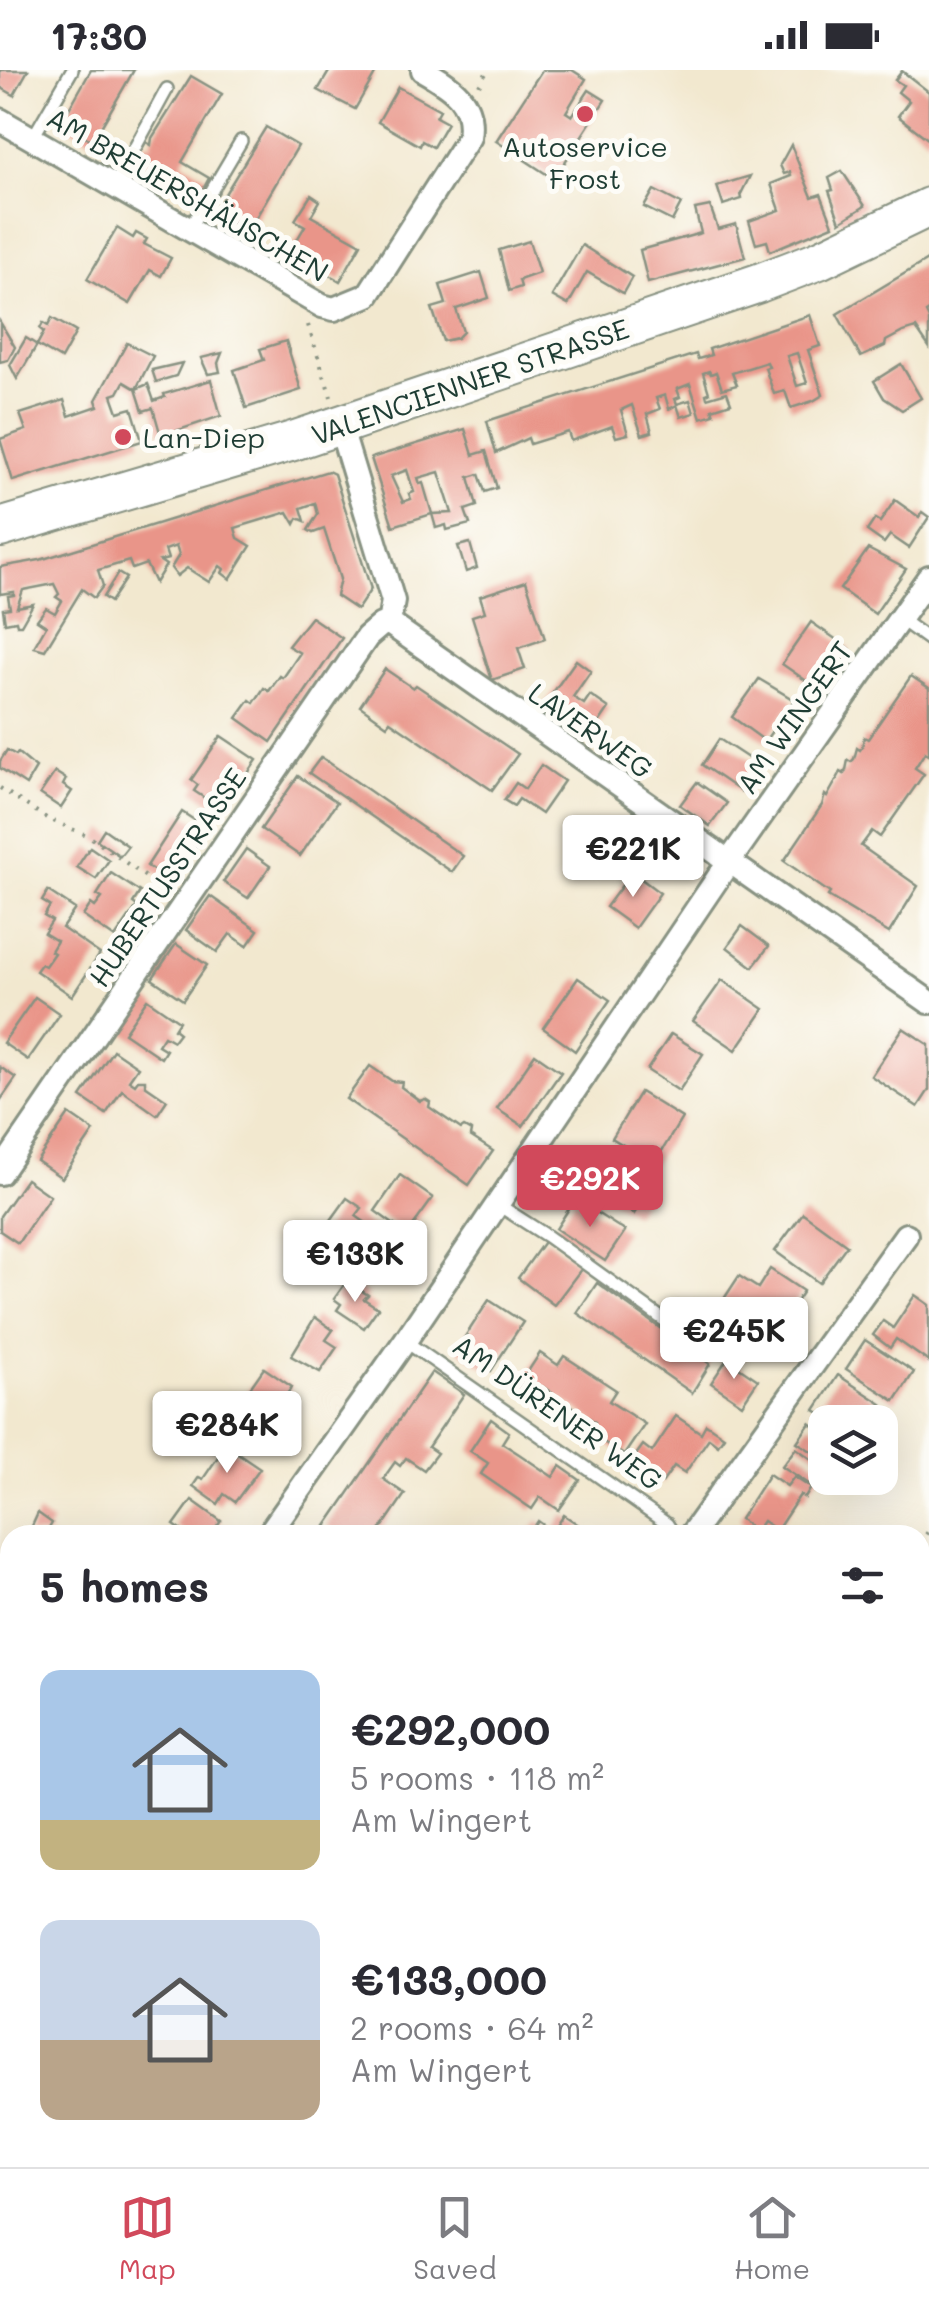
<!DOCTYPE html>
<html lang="en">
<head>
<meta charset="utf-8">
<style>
	body { margin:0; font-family:Mali,sans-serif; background:#f7f7f7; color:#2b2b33; height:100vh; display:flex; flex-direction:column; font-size:38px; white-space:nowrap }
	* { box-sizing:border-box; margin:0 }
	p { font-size:32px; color:#7c7c81 }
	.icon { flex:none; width:55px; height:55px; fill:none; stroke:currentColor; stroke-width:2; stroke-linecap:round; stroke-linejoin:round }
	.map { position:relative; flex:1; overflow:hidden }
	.drawer { position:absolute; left:0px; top:1455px; width:930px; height:642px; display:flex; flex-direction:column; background:#fff; border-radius:30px 30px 0 0; box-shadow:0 10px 40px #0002 }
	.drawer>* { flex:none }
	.controls { position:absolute; left:808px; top:1335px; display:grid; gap:20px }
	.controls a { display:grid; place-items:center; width:90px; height:90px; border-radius:20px; background:#fff; box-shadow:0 10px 40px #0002; font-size:50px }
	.price { position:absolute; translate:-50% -85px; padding:0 22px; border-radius:10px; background:#fff; color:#222; font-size:32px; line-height:65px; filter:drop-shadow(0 2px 5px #0008) }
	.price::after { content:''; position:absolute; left:50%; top:60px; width:30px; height:22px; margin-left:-15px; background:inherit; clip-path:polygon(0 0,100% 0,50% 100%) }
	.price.current { background:#d1495b; color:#fff }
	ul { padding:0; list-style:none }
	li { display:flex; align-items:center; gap:30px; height:250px; padding:0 40px }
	li span { display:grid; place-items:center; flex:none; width:280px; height:200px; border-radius:20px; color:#555 }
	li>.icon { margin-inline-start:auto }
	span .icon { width:120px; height:120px; fill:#fffc; stroke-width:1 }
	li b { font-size:42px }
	h2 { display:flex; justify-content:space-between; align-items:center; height:120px; padding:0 40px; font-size:42px }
	.status { display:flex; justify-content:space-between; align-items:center; height:70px; padding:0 50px; background:#fff; direction:ltr }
	.status svg { height:28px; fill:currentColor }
	.menu { display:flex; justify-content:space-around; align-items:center; height:140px; border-top:2px solid #e1e1e2; background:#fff; font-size:28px; color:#7c7c81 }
	.menu a { display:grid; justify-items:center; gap:5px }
	.menu .current { color:#d1495b }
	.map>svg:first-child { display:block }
	.building { fill:#e99589; fill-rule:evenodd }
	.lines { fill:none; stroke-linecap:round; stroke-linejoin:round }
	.lane-casing { stroke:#889282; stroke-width:16 }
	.street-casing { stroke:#889282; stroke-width:28 }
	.primary-casing { stroke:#889282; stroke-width:42 }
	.path { stroke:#889282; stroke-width:4; stroke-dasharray:2.5 8; stroke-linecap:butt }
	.lane { stroke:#fff; stroke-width:11 }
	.street { stroke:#fff; stroke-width:22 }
	.primary { stroke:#fff; stroke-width:38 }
	.poi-dot { fill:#d1495b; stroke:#fdfcf7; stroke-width:4 }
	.labels { text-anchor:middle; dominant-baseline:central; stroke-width:10; stroke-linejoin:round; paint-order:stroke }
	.poi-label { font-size:28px; fill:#1f3d34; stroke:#fdfcf7 }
	.street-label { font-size:28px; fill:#1f3d34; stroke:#fdfcf7 }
</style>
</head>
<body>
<div class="status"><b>17:30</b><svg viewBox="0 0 49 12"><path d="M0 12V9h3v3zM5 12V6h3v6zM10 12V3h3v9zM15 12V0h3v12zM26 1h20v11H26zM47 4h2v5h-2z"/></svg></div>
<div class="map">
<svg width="929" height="2097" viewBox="0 0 929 2097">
	<rect width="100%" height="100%" fill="#fdfcf7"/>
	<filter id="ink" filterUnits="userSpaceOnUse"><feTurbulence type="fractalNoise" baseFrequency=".01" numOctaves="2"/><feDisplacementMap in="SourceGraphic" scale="20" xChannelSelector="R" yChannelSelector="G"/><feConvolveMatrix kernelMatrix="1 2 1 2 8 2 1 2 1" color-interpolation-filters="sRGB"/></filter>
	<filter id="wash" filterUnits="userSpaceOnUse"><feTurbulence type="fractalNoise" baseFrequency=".0048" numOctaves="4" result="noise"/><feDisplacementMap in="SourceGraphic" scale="40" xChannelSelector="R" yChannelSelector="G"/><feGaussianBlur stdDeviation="2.25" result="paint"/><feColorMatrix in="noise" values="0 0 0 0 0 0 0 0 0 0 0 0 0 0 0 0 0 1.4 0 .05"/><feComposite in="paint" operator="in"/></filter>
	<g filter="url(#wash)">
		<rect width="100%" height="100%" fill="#f2e8cf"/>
		<g id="blocks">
			<g class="building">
				<path d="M0,0h28l-14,25 -14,-8z"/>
				<path d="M91,0h43l-41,71 -32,-18z"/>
				<path d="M330,0h38l7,4 -20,35 -37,-19z"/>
				<path d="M542,0h30l14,9 -20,33 6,4 17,-26 16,10 -51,79 -58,-38z"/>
				<path d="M902,1l27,21v48l-31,-24 11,-15 -11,-9 5,-7 -8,-5z"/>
				<path d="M191,6l31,18 -40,68 27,16 -9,17 -63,-37 9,-16 5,3 1,-7z"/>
				<path d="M398,17l42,23 -4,7 11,6 -14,24 -11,-6 -2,5 -42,-24z"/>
				<path d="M266,57l32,19 -50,85 -32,-18 1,-6z"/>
				<path d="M791,75l21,52 9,-3 12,31 -63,26 -3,-10 -11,3 -7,-23 31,-11 -9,-26 20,-8 -1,-4 -6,2 -4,-9z"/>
				<path d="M842,101l23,35 -25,16 -11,-31 4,-1 -4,-12z"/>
				<path d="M750,106l-9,18 1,5 -19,6 -6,-19z"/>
				<path d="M654,120l27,14 -9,17 -28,-14z"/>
				<path d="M311,125l9,6 -9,15 50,28 -21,37 -50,-29 15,-26 -10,-6z"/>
				<path d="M710,136l8,23 18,-5 9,33 -97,26 -8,-33 61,-17 -6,-24z"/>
				<path d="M117,158l16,10 3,-5 11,6 -3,5 27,14 -10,18 -11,-6 -20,34 -43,-25z"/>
				<path d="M529,171l10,32 -20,7 2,7 -12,4 -10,-41z"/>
				<path d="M582,175l50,32 -9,16 -36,-21 -19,33 -16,-9z"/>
				<path d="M929,189v52l-3,2 3,6v28l-13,-19 -13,4 -17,9 -1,5 -24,11 -24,-43z"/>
				<path d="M481,202l8,26 -33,11 7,23 -6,6 -14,3 -11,-33 14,-4 -6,-19z"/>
				<path d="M810,245l10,31 -12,4 15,45 -10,6 -22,7 -6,-17 -11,3 -9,-26 4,-1 -2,-5 -35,11 5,12 -15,4 -6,-17 -5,2 -2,-3 -6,2 6,20 -3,1 1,4 20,-6 4,11 -19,6 2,5 -13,4 -11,-34 -13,5 3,8 -5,2 2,5 13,-4 4,13 -13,4 -4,-12 -8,4 -4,-14 -9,3 4,11 -13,5 5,18 -10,3 -10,-30 -11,5 7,24 -12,3 -4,-11 -41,15 -3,-9 -38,12 -2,-6 -32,15 -9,-32 209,-67 2,5 7,-2 6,-2 -2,-6zM797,283l10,30 -10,3 -10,-30z"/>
				<path d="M52,248l24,14 -15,27 -24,-14 -20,34 -7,-14 16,-27 11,7 7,-13 -4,-3 3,-6 5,3z"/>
				<path d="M0,252l15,25 -7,13 -8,2z"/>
				<path d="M286,271l15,49 -55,18 -12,-38 30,-10 -4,-11z"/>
				<path d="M127,273l26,13 -17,33 -12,-7 -6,11 -6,2 6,17 14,-4 10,33 -129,40 -13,-42 26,-9 -6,-16 44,-14 5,16 29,-10 -2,-6z"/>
				<path d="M222,283l-4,10 2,9 -12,2 -7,-16z"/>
				<path d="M182,293l-6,13 -20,6 -4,-12z"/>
				<path d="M901,294l20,34 -19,12 -18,-12 -10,-17z"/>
				<path d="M211,310l10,36 -60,20 -8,-28 -10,3 -7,-22 12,-5 6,17 11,-4 -1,-3z"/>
				<path d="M465,359l8,26 13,-4 11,37 -12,4 -6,-18 -10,3 8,29 -12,4 5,14 -23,6 -1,-5 -10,3 -4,-14 20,-1 -13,-41 -21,6 2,6 3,-1 9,31 -39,12 -22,-68zM407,400l7,22 -5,2 2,5 -8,3 -12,-26z"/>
				<path d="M328,401l6,3 37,115 -14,21 -21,-14 4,-17 -16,-50 -11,4 -5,-3 10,-16 -3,-11 -14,5 4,13 -7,-3 -3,6 -7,-12 -53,16 3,10 13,8 -21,33 -8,-6 2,-4 -4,-3 -11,16 -22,-14 -10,8 -6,-8 8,-13 -3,-9 -11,4 3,9 -8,2 6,4 -11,18 -9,-19 -14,5 -3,-8 -31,9 5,16 -9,12 -12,-9 -37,61 -11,-3 12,-21 -9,-6 9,-12 9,5 7,-12 -6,-4 3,-3 -5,-10 -31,6 -6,17 16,-3 -12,21h-4l-1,-4 -11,2 -2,-14 7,-1 -2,-12 6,-1v-3l-14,2v-27l40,-7z"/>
				<path d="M895,430l24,17 3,-5 7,5 -20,31 -19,-13 -6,8 -17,-12 8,-12 5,3z"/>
				<path d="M470,473l7,25 -11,4 -8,-26z"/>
				<path d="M868,479l38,20 -31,45 -35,-25z"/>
				<path d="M118,503l8,5 -16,24 -7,-5z"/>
				<path d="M526,511l19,58 -27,9 7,21 -33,11 -20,-64 13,-4 -5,-16z"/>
				<path d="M311,547l31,21 -71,104 -34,-24 13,-18 4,3 10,-15 5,3 11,-15 3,2 17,-25 -12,-7z"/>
				<path d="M811,552l39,27 -29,42 -39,-27z"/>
				<path d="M576,590l15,11 -18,26 11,7 6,-9 19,13 -19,28 -19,-12 4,-6 -6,-4 -7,11 -22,-14z"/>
				<path d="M385,599l28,19 3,-3 102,69 -26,36 -102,-69 -3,4 -27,-19z"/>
				<path d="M911,606l18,12v67l-4,-3 -10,16 9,6 -44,63 -8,-6 -11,15 57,40 -29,47 -61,-37 2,-3 -46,-32 38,-56 3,-10 2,2 14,-25 3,2 2,-4 2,-10 3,2 3,-3 3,-11 3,2 2,-3 2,-10 4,2z"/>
				<path d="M759,609l35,21 -29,41 -33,-24z"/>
				<path d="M221,666l36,24 -34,50 -29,-19 4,-6 -7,-5z"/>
				<path d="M719,669l38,25 -3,4 4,3 -15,22 -41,-28z"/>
				<path d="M7,680l9,5 2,-2 18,15 -10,17 -26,-17v-7z"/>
				<path d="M321,687l142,99 -11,16 -143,-99z"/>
				<path d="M541,695l23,16 -23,33 -22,-15 -5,7 -10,-6 12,-17 9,6z"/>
				<path d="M55,702l11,7 -3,6 9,6 -11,17 -21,-14z"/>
				<path d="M298,706l39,26 -37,54 -39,-27z"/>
				<path d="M697,712l30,21 -17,23 -30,-21z"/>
				<path d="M182,742l26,17 -36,54 -25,-17z"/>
				<path d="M104,759l24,17 -8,10 -23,-16z"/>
				<path d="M90,777l19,13 -13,19 -19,-12z"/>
				<path d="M246,779l24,17 -22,32 -25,-16z"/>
				<path d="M632,802l28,21 -25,35 -29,-21z"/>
				<path d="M111,803l29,19 -7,11 4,3 -22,32 -32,-22 8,-12 4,3 7,-9 -5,-3z"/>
				<path d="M48,821l27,18 -13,19 38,26 -28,42 -36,-25 5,-7 4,2 9,-13 -3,-2 6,-10 -13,-8 8,-12 -8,-5 6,-10 -8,-5z"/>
				<path d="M210,826l48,34 -11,16 -17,-12 -13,18 -31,-22z"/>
				<path d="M742,856l27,20 -16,21 -26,-20z"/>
				<path d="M176,874l31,21 -24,35 -31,-21z"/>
				<path d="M578,908l32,22 -35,51 -32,-23z"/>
				<path d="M722,910l42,29 -28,41 -43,-29z"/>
				<path d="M35,927l25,17 -32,46 -25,-17z"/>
				<path d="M147,929l32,22 -5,8 5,4 -6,8 -9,-5 -6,9 8,5 -5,8 -37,-25z"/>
				<path d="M903,958l26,17v45l-11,17 -47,-31z"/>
				<path d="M671,964l32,20 -24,37 -32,-21z"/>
				<path d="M113,980l25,17 -9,13 6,4 3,-4h7v5l22,15 -10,15 -35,-25 -16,24 -25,-17z"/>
				<path d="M535,984l26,18 -38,54 -26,-17z"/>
				<path d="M370,996l22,15 10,1 -1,5 19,14 5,-2 5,3 -1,5 32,22 3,-2 7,4 -1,5 23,15 -24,34 -123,-86z"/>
				<path d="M0,997l16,11 -16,23z"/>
				<path d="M640,1022l42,26 -28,46 -42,-26z"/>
				<path d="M69,1044l25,17 -32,47 -25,-17z"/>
				<path d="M604,1086l48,29 -18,29 -48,-30z"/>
				<path d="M400,1105l33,23 -26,36 -32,-23z"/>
				<path d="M26,1109l24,17 -32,47 -18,-12v-15z"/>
				<path d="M347,1128l15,10 -6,8 30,21 -22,31 -18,-12 6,-9 -12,-9 -4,6 -15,-10z"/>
				<path d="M575,1129l50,32 -20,30 -49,-32z"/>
				<path d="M803,1143l44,32 -28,38 -44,-32z"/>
				<path d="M546,1169l36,29 -28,37 -36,-27z"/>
				<path d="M770,1199l33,22 -35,53 -52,-33 23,-35 19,12z"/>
				<path d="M347,1211l21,14 -4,4 14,9 -14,20 -27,-18 4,-6 -7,-5z"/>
				<path d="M597,1213l113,81 -18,29 -115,-80z"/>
				<path d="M915,1225l14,10v57l-33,-23 -6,9 -17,-13 10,-14 10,7z"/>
				<path d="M489,1230l34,22 -32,49 -34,-22z"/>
				<path d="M315,1247l18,13 -7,10 11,7 -17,25 -29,-16z"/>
				<path d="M865,1270l49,32 -19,29 -49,-32z"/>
				<path d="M540,1283l18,12 6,-9 52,34 -7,11 36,23 -21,31 -36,-23 7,-10 -17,-12 -35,-23 -7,10 -17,-12z"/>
				<path d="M727,1289l31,21 -16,24 -31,-21z"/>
				<path d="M264,1298l28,19 -43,60 -29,-20 4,-6 -3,-2 8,-11 3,2 11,-12z"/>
				<path d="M432,1302l32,22 -36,53 9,6 -13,17 -18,-12 -6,8 -5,-4 -12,17 22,15 -28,41h-19l-7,-5 -4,5h-13l2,-2 -10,-7z"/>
				<path d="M838,1305l44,29 -12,18h-35l-20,-12z"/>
				<path d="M676,1346l25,17 5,-9 18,12 -6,9 -9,-7 -24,35 -11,-7 -12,17 -31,-21 12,-17 9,7z"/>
				<path d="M491,1349l18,13 -7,11 17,11 34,23 7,-11 20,14 -21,30 -19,-13 -8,12 -51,-35 7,-11 -18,-12z"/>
				<path d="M810,1353l15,11v26l-28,-18z"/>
				<path d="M226,1375l34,23 -25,34 -11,-8 -6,10 -25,-18 6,-9 4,2z"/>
				<path d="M796,1378l28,20 -12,18 -30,-20z"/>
				<path d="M769,1404l18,12 7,-9 17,11 -6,10 -5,-3 -23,35 -14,-9 -7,10 -16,-12z"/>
				<path d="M192,1430l29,21 -10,14h-23l-14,-10z"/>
				<path d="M38,1443l14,10 -5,9 5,3h-24z"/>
				<path d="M564,1445l18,12 -5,8h-48l9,-14 15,11z"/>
				<path d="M0,1662l10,7v86l-10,-7v-30l9,-14 -9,-6z"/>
				<path d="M10,1882v84l-10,15v-79z"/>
				<path d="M10,2035v53h38l-7,9h-28l-13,-9v-38z"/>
				<path d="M219,2088h53l2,9h-53z"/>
			</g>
		</g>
	</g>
	<g filter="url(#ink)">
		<use href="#blocks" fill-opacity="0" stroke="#889282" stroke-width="2.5"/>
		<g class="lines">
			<defs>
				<g id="lane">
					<path d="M32,69l40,-69"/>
					<path d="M114,116l53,-97"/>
					<path d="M189,159l52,-88"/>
					<path d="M900,549l29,21"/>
					<path d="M497,1134l50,32 156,112"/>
					<path d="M405,1271l262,183 7,11"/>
				</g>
				<g id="street">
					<path d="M0,50l322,186 12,3 34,-14 101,-158c6,-37 -18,-51 -46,-67"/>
					<path d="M340,356l53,175 -4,22 540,379"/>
					<path d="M0,1103l367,-536 14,-12 8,-2"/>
					<path d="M268,1465l137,-194 323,-478 201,-286"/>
					<path d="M691,1465l215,-300"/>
					<path d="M0,1618l10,7"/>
					<path d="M0,1848l10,-15"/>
				</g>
				<path id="primary" d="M0,458l293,-87 466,-158 60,-23 110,-53"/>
			</defs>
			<use href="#lane" class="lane-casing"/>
			<use href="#street" class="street-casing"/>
			<use href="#primary" class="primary-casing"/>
			<g class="path">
				<path d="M479,15l9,-15"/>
				<path d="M308,255l23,72"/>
				<path d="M0,718l48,31 41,17 76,55"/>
				<path d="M920,1473l9,-13"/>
				<path d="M682,2088l15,9"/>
				<path d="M88,2097l7,-9"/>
				<path d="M494,2097l7,-9"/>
			</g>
			<use href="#lane" class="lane"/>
			<use href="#street" class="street"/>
			<use href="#primary" class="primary"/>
		</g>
	</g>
	<g class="poi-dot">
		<circle cx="585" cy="44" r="10"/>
		<circle cx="123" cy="367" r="10"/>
	</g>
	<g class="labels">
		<g class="poi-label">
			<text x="585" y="76">Autoservice<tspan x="585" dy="32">Frost</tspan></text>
			<text x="143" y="367" text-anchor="start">Lan-Diep</text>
		</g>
		<g class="street-label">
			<text transform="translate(188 124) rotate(30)">AM BREUERSHÄUSCHEN</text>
			<text transform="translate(470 311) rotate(-19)">VALENCIENNER STRASSE</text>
			<text transform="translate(794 647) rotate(-55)">AM WINGERT</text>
			<text transform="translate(591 660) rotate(35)">LAVERWEG</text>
			<text transform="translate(167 807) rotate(-56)">HUBERTUSSTRASSE</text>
			<text transform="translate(558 1342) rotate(35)">AM DÜRENER WEG</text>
		</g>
	</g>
</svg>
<div class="controls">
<a><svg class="icon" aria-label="layers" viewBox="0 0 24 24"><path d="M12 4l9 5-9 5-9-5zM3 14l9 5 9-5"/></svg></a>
</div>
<b class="price" style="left:633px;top:830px">€221K</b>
<b class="price current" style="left:590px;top:1160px">€292K</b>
<b class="price" style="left:355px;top:1235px">€133K</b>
<b class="price" style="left:734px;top:1312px">€245K</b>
<b class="price" style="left:227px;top:1406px">€284K</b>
<section class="drawer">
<h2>5 homes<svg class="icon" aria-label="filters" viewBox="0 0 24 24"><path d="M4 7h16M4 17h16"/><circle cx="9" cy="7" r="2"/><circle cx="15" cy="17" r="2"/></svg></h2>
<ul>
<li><span style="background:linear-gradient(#a9c7e8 75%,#c2b280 0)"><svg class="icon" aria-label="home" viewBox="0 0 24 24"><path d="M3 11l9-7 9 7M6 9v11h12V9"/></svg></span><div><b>€292,000</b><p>5 rooms · 118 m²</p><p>Am Wingert</p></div></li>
<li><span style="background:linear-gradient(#c9d6e8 60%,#b9a48a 0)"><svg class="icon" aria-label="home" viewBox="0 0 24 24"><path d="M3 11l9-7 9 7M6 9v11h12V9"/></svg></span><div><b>€133,000</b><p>2 rooms · 64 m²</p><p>Am Wingert</p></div></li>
</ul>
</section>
</div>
<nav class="menu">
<a class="current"><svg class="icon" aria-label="map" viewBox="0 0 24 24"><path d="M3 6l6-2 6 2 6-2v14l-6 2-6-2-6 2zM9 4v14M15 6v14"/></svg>Map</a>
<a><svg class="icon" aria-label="saved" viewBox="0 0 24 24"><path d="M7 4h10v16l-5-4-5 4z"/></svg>Saved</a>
<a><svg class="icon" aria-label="home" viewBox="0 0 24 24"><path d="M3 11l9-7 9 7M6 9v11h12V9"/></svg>Home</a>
</nav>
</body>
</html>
